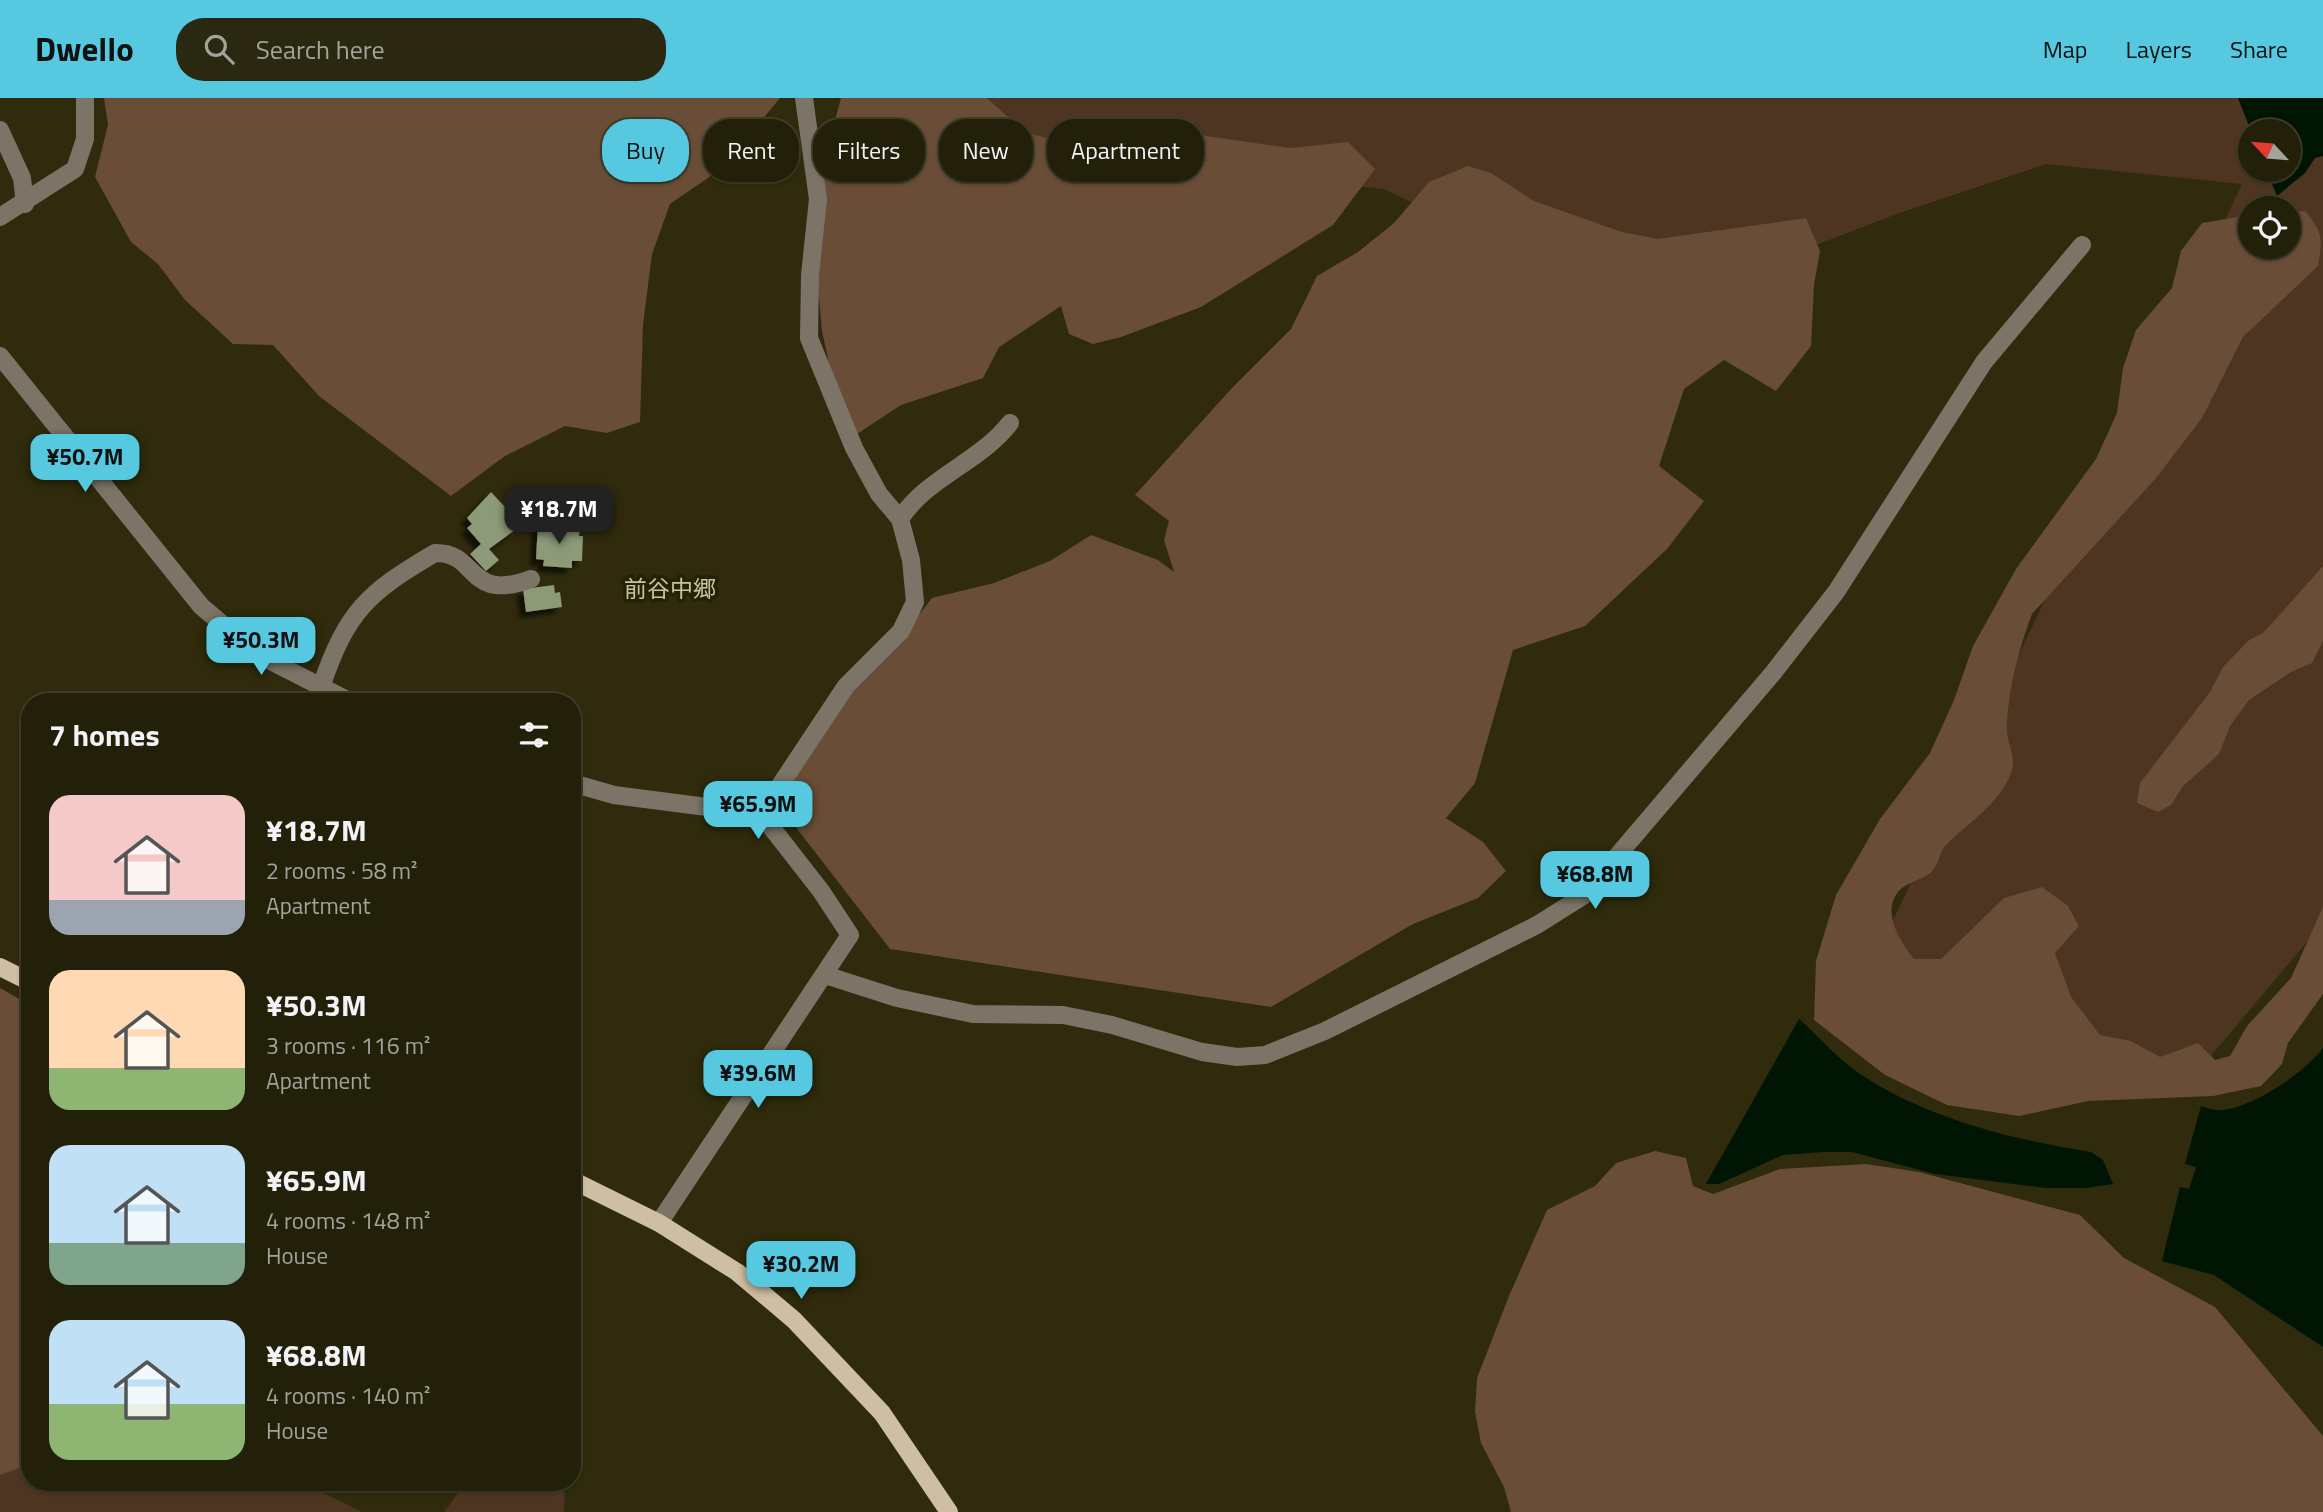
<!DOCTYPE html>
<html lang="en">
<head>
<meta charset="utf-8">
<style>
	body { margin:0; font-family:"Titillium Web","Noto Sans JP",sans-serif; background:#2b2812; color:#f1f3f6; height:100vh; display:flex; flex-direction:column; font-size:26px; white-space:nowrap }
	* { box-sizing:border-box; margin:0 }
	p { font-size:23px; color:#a3a39c }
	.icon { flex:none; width:38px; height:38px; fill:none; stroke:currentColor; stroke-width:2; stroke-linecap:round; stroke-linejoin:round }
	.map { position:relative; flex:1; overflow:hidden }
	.sheet { position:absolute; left:21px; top:595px; width:560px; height:798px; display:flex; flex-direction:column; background:#232009; border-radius:28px; box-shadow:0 2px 5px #0004,0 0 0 2px #403e2a }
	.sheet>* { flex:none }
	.top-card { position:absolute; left:602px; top:21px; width:665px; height:63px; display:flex; gap:14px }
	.needle { width:46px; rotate:296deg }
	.buttons { position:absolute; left:2238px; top:21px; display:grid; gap:14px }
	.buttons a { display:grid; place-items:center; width:63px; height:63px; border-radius:50%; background:#232009; box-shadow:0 2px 5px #0004,0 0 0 2px #403e2a; font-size:35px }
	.price { position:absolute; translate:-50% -60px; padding:0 16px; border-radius:14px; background:#56c9e1; color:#111; font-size:23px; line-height:46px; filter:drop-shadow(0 2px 4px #0008) }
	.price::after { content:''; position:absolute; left:50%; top:42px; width:21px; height:16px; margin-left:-10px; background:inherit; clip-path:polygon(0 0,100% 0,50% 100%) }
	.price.active { background:#222; color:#fff }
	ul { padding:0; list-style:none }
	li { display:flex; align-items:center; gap:21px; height:175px; padding:0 28px }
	li span { display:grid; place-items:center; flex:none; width:196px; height:140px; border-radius:21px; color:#555 }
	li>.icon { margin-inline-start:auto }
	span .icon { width:84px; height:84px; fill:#fffc; stroke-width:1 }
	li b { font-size:30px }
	h2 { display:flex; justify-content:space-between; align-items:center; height:84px; padding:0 28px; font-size:30px }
	.tag { padding:0 24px; border-radius:28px; background:#232009; box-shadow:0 2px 5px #0004,0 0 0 2px #403e2a; font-size:24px; line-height:63px }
	.tag.active { background:#56c9e1; color:#111 }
	header { display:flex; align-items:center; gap:42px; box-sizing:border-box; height:98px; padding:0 35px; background:#56c9e1; color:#111 }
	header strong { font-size:33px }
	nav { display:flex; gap:38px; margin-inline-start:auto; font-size:24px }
	.search { width:490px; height:63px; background:#2b2812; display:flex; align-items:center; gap:18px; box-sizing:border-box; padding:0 24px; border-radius:28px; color:#a3a39c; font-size:26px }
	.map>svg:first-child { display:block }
	.green { fill:#4d3521; fill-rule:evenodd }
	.forest { fill:#694d36 }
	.water { fill:#001503 }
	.building { fill:#8c9a78; filter:url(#shadow) }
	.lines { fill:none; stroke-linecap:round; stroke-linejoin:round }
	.minor { stroke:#7c7467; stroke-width:18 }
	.major { stroke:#cebea3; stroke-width:18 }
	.labels { text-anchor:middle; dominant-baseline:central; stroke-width:7; stroke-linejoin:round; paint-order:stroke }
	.neighbourhood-label { font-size:23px; fill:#c7c4a1; stroke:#252103 }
</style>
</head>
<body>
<header>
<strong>Dwello</strong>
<div class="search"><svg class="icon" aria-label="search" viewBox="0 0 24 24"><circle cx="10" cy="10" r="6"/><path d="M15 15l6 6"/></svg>Search here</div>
<nav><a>Map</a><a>Layers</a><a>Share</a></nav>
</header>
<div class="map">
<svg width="2323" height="1414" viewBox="0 0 2323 1414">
	<defs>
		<filter id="shadow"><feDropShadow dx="-6" dy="6" stdDeviation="2" flood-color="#0009"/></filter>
	</defs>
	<rect width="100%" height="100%" fill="#2f2b0c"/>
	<g class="green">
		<path d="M940,0h1383v825l-124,147 -167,2 -146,-137 356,-751 -196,-20 -144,48 -261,100 -257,-123 -343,-36zM2250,33h39v39h-39zM2250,110h39v39h-39z"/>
		<path d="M0,947l30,27v410h272l60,30h-362z"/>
		<path d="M466,1384h80l19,11 -1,19h-120z"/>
	</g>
	<g class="forest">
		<path d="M104,0h676l-59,71 -51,35 -18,50 -9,71 -3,97 -33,11 -42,-7 -60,30 -54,40 -132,-100 -46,-51 -40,-1 -48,-44 -27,-36 -27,-22 -36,-65 13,-52z"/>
		<path d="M841,0h146l37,34 45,12 124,-10 97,14 58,-6 27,27 -42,56 -132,82 -80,30 -28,7 -24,-10 -8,-28 -62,41 -16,31 -82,27 -44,29 -24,-52 -11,-51 -6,-66 2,-47 14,-87z"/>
		<path d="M1468,68l23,7 43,28 88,31 36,7 148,-21 14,33 -6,34 -3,61 -35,45 -52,-31 -40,29 -25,77 45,35 -37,48 -82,77 -72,24 -38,133 -29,35 37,24 23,29 -28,27 -65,26 -142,83 -381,-58 -99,-128 -2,-61 103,-111 40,-51 62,-15 56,-22 41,-26 67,25 16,12 -10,-32 5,-19 -34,-26 97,-107 59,-59 26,-53 41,-24 36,-29 35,-41z"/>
		<path d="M2305,113c18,22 18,26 13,55l-75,71 -41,81 -46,60 -124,136c-13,34 -23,72 -25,109 -2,26 15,33 -1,61 -15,25 -40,41 -60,61 -6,6 -7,17 -12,24 -8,11 -27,12 -36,23 -17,21 3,50 16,67h27l63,-61 38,-11 26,19 11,20 -24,27 16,44 29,38 31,6 29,16 38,-14 17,17 15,-4 17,-30 44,-48 32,-71v87l-35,49 -6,21 -21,22 -48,10 -125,5 -69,15 -72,-11 -62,-30 -71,-55 2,-59 20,-66 44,-76 50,-66 24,-53 19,-54 43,-77 80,-110 21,-46 6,-45 13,-38 36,-42 9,-37 21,-28 48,-8v32h39v-35z"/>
		<path d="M2323,468v75l-11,22 -21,9 -42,28 -19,26 -11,28 -36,32 -12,19 -13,7 -21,-9 3,-20 70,-91 13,-25 25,-26 16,-9z"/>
		<path d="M0,890l30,17v459l-30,11z"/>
		<path d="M1655,1053l31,7 7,28 20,8 67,-25 86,-5 53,8 161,43 44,43 91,49 108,129v76h-812l-7,-25 -23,-44 -6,-31 2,-34 32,-82 38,-86 48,-24 21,-23z"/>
	</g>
	<g class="water">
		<path d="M2238,0h85v58l-8,2 -10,15 -28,23 -11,-26h23v-39h-38z"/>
		<path d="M1799,921c22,19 39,41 64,57 66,43 151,64 228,76l12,8 10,24 -27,4h-40l-111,-14 -83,-22h-30l-39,3 -64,29h-13z"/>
		<path d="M2323,950v299l-109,-72 -52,-14 18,-74 9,2 7,-22 -11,-3 16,-58c6,2 14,5 21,4 31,-2 83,-38 101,-62z"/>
	</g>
	<g class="building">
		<path d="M491,394l15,16 5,-6 13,14 -12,10 3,4 -26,19 10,11 -13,11 -16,-17 11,-10 -14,-16 5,-4 -5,-6z"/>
		<path d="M538,425h14v5l28,1 -1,7h4l-1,25h-10v7l-29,-2 1,-6 -8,-1z"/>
		<path d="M554,487l1,8 5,-1 2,15 -36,5 -3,-23z"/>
	</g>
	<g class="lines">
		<g class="minor">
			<path d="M0,32l22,48 3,26"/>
			<path d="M0,119l75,-48 10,-30v-41"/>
			<path d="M0,258l201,250 58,49 92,47"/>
			<path d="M900,421c26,-41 80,-57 110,-96"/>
			<path d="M321,589c26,-76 46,-94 114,-134 44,-1 31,50 96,26"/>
			<path d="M572,685l42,12 147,19 60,77 29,44 -191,288"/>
			<path d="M761,716l85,-128 55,-55 14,-29 -4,-42 -11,-41 -21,-25 -25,-46 -45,-110 1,-63 8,-76 -14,-101"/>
			<path d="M825,877l72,23 76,16 90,1 49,10 90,27 35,5 28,-2 60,-24 212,-106 46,-29 190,-223 63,-81 148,-230 98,-117"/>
		</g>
		<g class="major">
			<path d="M0,869l30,15"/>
			<path d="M572,1082l87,43 78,49 57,48 88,93 67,99"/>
		</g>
	</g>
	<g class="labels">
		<g class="neighbourhood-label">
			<text x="670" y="490">前谷中郷</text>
		</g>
	</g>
</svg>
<div class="buttons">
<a><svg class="needle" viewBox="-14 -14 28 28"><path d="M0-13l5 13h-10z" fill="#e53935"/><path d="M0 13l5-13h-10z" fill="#a3a39c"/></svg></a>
<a><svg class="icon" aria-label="locate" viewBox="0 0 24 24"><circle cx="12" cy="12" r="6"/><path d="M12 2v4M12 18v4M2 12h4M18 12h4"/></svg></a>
</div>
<b class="price" style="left:85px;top:396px">¥50.7M</b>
<b class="price active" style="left:559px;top:448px">¥18.7M</b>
<b class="price" style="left:261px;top:579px">¥50.3M</b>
<b class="price" style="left:758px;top:743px">¥65.9M</b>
<b class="price" style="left:1595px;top:813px">¥68.8M</b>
<b class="price" style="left:758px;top:1012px">¥39.6M</b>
<b class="price" style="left:801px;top:1203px">¥30.2M</b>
<div class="top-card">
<a class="tag active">Buy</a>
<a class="tag">Rent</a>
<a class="tag">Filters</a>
<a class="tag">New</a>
<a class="tag">Apartment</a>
</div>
<section class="sheet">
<h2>7 homes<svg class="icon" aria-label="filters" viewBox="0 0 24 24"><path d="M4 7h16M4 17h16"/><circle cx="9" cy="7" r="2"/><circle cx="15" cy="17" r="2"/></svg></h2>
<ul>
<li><span style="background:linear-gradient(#f6c9c9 75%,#9aa5b1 0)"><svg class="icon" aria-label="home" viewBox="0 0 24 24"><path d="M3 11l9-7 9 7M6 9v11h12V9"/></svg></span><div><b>¥18.7M</b><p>2 rooms · 58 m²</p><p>Apartment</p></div></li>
<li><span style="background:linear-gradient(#ffd9b3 70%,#8fb573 0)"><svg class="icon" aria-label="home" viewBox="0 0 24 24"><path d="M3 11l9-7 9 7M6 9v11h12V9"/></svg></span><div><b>¥50.3M</b><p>3 rooms · 116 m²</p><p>Apartment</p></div></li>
<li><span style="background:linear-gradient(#bfe0f5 70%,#7fa58c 0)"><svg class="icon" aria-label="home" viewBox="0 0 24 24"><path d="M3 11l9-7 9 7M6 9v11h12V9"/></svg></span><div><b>¥65.9M</b><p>4 rooms · 148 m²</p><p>House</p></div></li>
<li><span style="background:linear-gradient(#bfe0f5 60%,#8fb573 0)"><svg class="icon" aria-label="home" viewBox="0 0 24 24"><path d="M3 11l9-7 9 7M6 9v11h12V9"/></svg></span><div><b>¥68.8M</b><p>4 rooms · 140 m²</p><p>House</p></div></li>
</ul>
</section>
</div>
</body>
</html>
